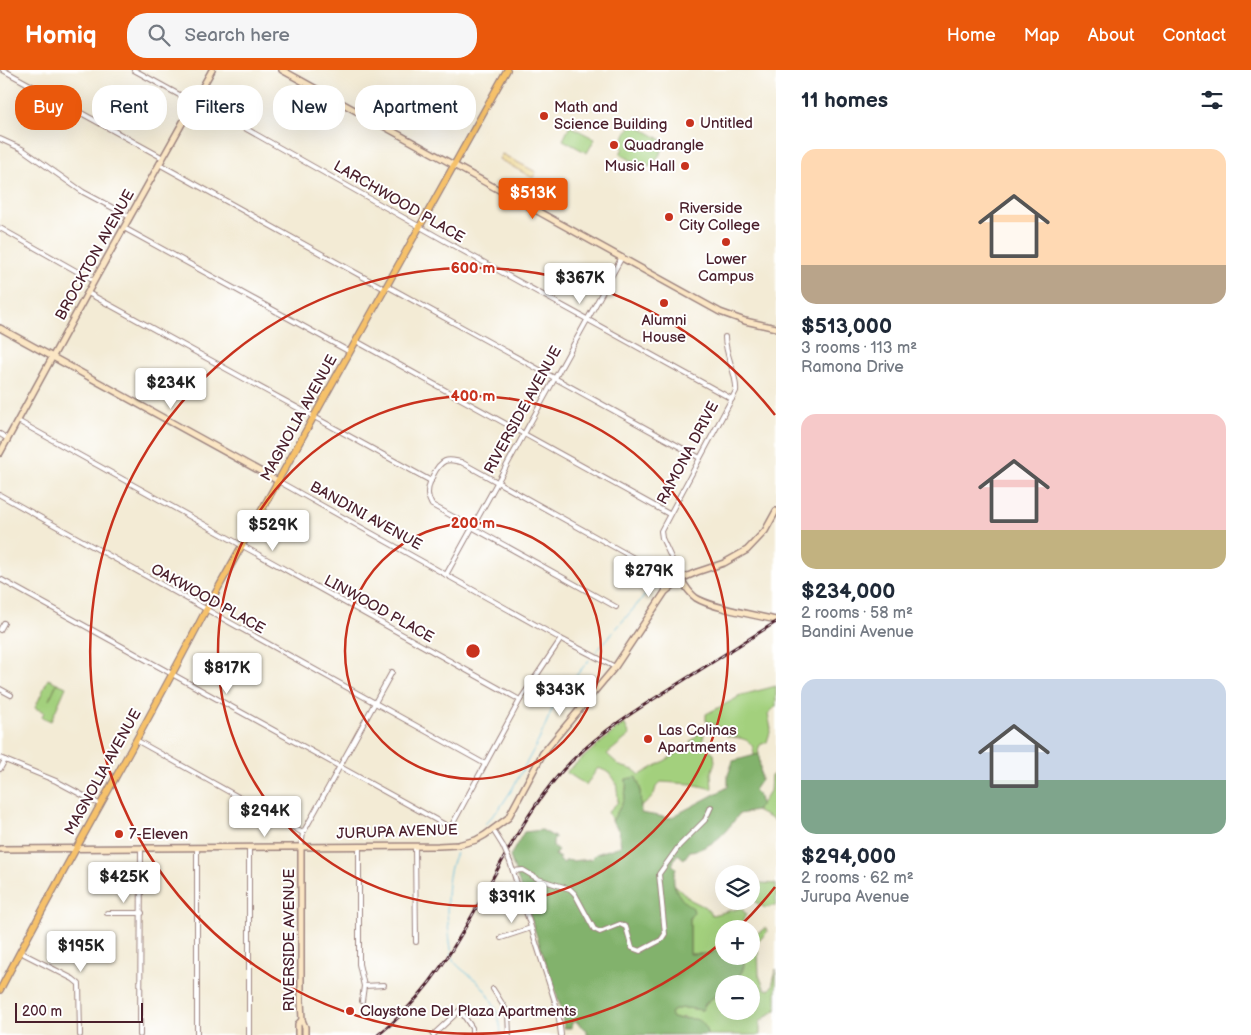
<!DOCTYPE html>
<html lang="en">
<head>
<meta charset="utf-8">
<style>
	body { margin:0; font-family:"Balsamiq Sans",sans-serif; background:#f6f6f7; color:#1f2937; height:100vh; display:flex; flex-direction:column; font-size:19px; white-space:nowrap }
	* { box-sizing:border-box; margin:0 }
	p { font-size:16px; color:#747a83 }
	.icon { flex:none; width:28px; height:28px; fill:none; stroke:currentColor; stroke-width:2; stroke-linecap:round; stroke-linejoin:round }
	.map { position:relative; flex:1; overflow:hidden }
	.details { display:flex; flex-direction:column; background:#fff; width:475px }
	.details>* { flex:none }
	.guide { position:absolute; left:15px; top:15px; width:475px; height:45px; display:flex; gap:10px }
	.fabs { position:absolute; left:715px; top:795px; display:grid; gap:10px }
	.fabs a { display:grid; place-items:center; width:45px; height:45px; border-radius:50%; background:#fff; box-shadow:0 5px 20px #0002; font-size:25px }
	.scale { position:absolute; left:15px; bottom:12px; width:128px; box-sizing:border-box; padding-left:5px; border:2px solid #4a1f2b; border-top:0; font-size:14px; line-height:18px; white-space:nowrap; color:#4a1f2b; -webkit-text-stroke:4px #fff; paint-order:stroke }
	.price { position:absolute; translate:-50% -42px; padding:0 11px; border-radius:5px; background:#fff; color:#222; font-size:16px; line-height:32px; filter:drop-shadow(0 1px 2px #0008) }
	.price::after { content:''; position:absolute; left:50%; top:30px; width:15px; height:11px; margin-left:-8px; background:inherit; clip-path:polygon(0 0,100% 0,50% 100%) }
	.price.current { background:#ea580c; color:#fff }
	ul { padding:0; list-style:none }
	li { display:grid; align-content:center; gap:10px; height:265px; padding:0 25px }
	li span { display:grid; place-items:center; height:155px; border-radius:15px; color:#555 }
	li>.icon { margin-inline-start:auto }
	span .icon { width:90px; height:90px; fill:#fffc; stroke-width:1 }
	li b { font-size:21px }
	h2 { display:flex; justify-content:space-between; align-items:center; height:60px; padding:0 25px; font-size:21px }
	.tag { padding:0 18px; border-radius:20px; background:#fff; box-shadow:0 5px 20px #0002; font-size:18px; line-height:45px }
	.tag.current { background:#ea580c; color:#fff }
	header { display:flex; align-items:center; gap:30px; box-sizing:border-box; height:70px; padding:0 25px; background:#ea580c; color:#fff }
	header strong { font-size:24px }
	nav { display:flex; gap:28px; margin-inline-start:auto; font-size:18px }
	.search { width:350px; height:45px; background:#f6f6f7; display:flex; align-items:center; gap:12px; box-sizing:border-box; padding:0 18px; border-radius:20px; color:#747a83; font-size:19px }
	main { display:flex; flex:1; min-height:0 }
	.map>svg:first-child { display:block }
	.green { fill:#a3d07d; stroke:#767854 }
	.forest { fill:#82b26c; stroke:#66684c }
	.sand { fill:#eeda9e; stroke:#9c7c64 }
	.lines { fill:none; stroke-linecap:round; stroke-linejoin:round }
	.stream { stroke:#60bdde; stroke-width:1 }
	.street-casing { stroke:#9e8580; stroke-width:6 }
	.secondary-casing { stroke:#9e8580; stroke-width:8 }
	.primary-casing { stroke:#9e8580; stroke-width:8 }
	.street { stroke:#fff; stroke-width:4 }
	.secondary { stroke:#fbe6c4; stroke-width:5 }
	.primary { stroke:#f6c16b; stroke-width:5.5 }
	.rail-casing { stroke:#4a1f2b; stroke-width:3 }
	.rail { stroke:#fff; stroke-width:1; stroke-dasharray:4; stroke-linecap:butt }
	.street-bridge-casing { stroke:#9e8580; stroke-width:6; stroke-linecap:butt }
	.street-bridge { stroke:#fff; stroke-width:4 }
	.ring { fill:none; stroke:#c8321e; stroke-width:2.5 }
	.poi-dot { fill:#c8321e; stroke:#fff; stroke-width:2 }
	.labels { text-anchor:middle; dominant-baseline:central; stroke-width:4; stroke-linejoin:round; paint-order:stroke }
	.poi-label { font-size:15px; fill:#4a1f2b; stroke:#fff; text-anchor:start }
	.street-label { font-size:15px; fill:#4a1f2b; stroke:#fff }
	.centre { fill:#c8321e; stroke:#fff; stroke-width:2.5 }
	.ring-label { font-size:15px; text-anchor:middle; font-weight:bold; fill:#c8321e; stroke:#fff; stroke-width:4; stroke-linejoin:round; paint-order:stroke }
</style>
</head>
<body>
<header>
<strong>Homiq</strong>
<div class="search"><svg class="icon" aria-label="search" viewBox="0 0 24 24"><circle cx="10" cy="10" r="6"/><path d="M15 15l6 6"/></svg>Search here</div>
<nav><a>Home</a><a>Map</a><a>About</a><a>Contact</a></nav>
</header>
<main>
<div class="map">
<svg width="776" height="965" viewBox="0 0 776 965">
	<rect width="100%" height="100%" fill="#fff"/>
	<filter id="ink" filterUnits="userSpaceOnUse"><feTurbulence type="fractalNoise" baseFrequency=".02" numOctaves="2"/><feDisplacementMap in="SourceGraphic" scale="10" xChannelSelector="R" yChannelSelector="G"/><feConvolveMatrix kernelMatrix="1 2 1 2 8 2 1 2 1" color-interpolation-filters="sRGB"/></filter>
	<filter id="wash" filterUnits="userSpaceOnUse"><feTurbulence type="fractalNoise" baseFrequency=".0096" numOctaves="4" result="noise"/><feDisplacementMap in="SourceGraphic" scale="20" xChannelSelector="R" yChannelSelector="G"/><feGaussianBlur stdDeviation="1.12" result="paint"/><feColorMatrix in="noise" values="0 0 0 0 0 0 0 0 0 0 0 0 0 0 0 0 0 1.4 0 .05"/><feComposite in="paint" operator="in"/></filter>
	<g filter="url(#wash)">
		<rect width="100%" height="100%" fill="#f3ebd5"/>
		<g class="green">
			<path d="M632,53l30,17 -2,4 4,3 -8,14 -3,-1 -3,7 -2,-1 -3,2 -25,-14 3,-6 -4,-2z"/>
			<path d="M570,56l25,13 -8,14 -24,-13z"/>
			<path d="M48,609l9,4 -8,17 8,-17 9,4 -15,34 -9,-4 2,-5 -9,-4z"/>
			<path d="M776,616v20l-8,8 3,15 -4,13 -7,3 -2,5 1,4 -5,2c0,-19 -13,-17 -27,-20l-3,-7 -18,-8v-7l31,-16 1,-2z"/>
			<path d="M624,653l6,12 -23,19 13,12 14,4 6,5 52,-30 -2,-3 6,-5 1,-4 7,1 -2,11 12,9 1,8 -4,11 1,16 -20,-5 -31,-2 -5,5c-2,11 -7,14 -16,20v-20l-14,-8c2,17 -5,27 -14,42l-4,-9 10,-10c-1,-18 -1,-28 -20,-34l-12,17 -20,-13z"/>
			<path d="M776,703v48l-20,-10 14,-20 1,-15z"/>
			<path d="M761,813l15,1v21l-11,3 -10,-6 -4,-9z"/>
			<path d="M675,815l16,15 14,7 7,8 29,-7 5,6 -7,15h-15v17c-10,9 -21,8 -34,8v-37l3,-3 -16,-21z"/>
			<path d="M767,858v4l-11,12 2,6 1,25 5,13 5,2 3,-4 4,-17v41l-16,11v14h-53v-3l-23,-15 -7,2 -6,-1 -1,-5c9,-8 21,-4 32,-3l4,-7 18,-14v22h27v-27h-22c10,-7 18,-15 14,-28h8v-20z"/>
		</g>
		<path class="forest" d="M759,684l2,26 -7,10 4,4 3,10 -5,7 -17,3c-12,17 -27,35 -49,37l-6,8 -6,-5 -5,6 1,2 -2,2 4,4c-7,16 3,32 17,40l1,4 -4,5v37h20l14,-8v10h19c4,13 -6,28 -19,28v5l-18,14 -4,7c-11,-1 -23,-5 -32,3l2,5c14,3 33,-6 35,17h-120v-5l-9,-6v-2h-6v6h-8l-4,-23 -50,-149 14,-24 18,-2 14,8 -3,3v5l5,4 -3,5 5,3 -1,2 5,3 2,-3 6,1 19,-2 5,-5 25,-8 -2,-15 -7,-10c9,-15 16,-25 14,-42l10,-2 4,10 1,26 29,5 58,-31v-12l5,-14z"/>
		<path class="sand" d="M502,84l34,18 -3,6 -34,-19z"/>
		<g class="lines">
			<g class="stream">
				<path d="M596,582l51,-59 5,-4 10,-3"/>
				<path d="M485,754l14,-15 12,-18 28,-51 17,-40 33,-40"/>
				<path d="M456,783c-14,29 -9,75 -3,107 7,10 18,15 27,24 12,13 21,33 21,51"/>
			</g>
		</g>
	</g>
	<g filter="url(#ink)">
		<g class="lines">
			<defs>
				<g id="street">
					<path d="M3,0l160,88"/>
					<path d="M134,0l60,33 8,1 252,142 278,153"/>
					<path d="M0,69l22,10 61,43 47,25"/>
					<path d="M159,94l226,125"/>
					<path d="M0,158l94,53"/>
					<path d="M124,158l226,124"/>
					<path d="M387,216l313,172"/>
					<path d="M88,223l343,188"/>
					<path d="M356,271l313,173"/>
					<path d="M18,351l502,279"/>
					<path d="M0,364l8,5"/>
					<path d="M278,411l283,158 54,28"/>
					<path d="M0,425l485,269"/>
					<path d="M659,502h11l3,-9"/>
					<path d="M446,505l176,-318"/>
					<path d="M0,509l449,248 3,-2 68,-125 41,-61"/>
					<path d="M681,509l-19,-41 -1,-7 75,-140c2,-14 -11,-36 -11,-54"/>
					<path d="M616,537l-184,-102c-2,-4 -4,-7 -4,-12 0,-9 8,-28 17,-32 5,-2 10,0 16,1l198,110 6,6v13"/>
					<path d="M0,560l4,-7"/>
					<path d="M0,619l11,6"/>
					<path d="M136,670l167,93"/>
					<path d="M0,688l56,23 43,23"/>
					<path d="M0,699l5,-9"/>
					<path d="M493,760l10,16"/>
					<path d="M415,776l1,96"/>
					<path d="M301,777l2,-14 89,-161"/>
					<path d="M359,777v117l5,22 -2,15"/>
					<path d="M249,778v187"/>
					<path d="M197,779v186"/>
					<path d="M510,792l48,149 3,24"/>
					<path d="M513,801l10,-1 15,9 32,10 5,5 19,35 6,3 20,-8 6,3 6,21 8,3 21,-11 4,-6 -6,-60 20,-28 26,-26 6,-13"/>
					<path d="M107,843h35"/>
					<path d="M501,868l30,-10"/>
					<path d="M20,882l53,27 6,5 1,51"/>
					<path d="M364,916l20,-1"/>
					<path d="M493,919l15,24 1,22"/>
					<path d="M140,965l1,-186"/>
					<path d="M433,965l27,-25 12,18v7"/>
				</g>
				<g id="secondary">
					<path d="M282,0l438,242 25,9 31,7"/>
					<path d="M0,258l278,153"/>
					<path d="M0,383l94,-172 118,-211"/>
					<path d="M681,509c4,7 8,14 15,19 16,10 59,17 80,22"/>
					<path d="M301,777v153l1,20 3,7v8"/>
					<path d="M0,779l438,-3 20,-1 18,-5 9,-5 23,-17 35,-65 72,-86 50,-75 16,-13 16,-7 27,-9 23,-13 18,-19 11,-20"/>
					<path d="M298,965v-11l4,-4"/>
				</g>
				<path id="primary" d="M0,920c66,-128 140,-252 206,-380l301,-540"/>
			</defs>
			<use href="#street" class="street-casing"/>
			<use href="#secondary" class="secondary-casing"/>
			<use href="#primary" class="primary-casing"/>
			<use href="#street" class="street"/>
			<use href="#secondary" class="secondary"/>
			<use href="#primary" class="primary"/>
			<defs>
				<path id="rail" d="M378,965c84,-65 110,-171 174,-252 33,-42 79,-70 124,-98 33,-21 67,-42 100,-63"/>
			</defs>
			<use href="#rail" class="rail-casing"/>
			<use href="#rail" class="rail"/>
			<defs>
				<path id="street-bridge" d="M503,776l7,16"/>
			</defs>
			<use href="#street-bridge" class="street-bridge-casing"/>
			<use href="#street-bridge" class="street-bridge"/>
		</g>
	</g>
	<g class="ring">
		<circle cx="473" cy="581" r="128"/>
		<circle cx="473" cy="581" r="255"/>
		<path d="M775 817A383 383 0 0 1 739 857M722 872A383 383 0 1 1 775 345"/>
	</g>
	<g class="poi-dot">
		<circle cx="544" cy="46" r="5"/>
		<circle cx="690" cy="53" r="5"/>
		<circle cx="614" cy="75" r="5"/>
		<circle cx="685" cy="96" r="5"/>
		<circle cx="669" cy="147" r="5"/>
		<circle cx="726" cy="172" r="5"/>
		<circle cx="664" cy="233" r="5"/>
		<circle cx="648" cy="669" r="5"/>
		<circle cx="119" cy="764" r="5"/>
		<circle cx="350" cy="941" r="5"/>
	</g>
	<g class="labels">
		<g class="poi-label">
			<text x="554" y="37">Math and<tspan x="554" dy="17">Science Building</tspan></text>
			<text x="700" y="53">Untitled</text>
			<text x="624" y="75">Quadrangle</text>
			<text x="675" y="96" text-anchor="end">Music Hall</text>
			<text x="679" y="138">Riverside<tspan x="679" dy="17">City College</tspan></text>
			<text x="726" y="189" text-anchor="middle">Lower<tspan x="726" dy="17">Campus</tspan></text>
			<text x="664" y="250" text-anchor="middle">Alumni<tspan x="664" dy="17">House</tspan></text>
			<text x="658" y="660">Las Colinas<tspan x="658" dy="17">Apartments</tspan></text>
			<text x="129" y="764">7-Eleven</text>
			<text x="360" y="941">Claystone Del Plaza Apartments</text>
		</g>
		<g class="street-label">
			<text transform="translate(399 132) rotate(30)">LARCHWOOD PLACE</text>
			<text transform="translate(95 185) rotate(-61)">BROCKTON AVENUE</text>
			<text transform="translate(523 340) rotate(-61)">RIVERSIDE AVENUE</text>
			<text transform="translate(299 348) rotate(-61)">MAGNOLIA AVENUE</text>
			<text transform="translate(688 383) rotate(-62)">RAMONA DRIVE</text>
			<text transform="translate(366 446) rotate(29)">BANDINI AVENUE</text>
			<text transform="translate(208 529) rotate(29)">OAKWOOD PLACE</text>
			<text transform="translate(379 539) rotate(29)">LINWOOD PLACE</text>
			<text transform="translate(103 702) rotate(-61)">MAGNOLIA AVENUE</text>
			<text transform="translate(397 762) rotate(-2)">JURUPA AVENUE</text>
			<text transform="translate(289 870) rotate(-90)">RIVERSIDE AVENUE</text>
		</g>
	</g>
	<circle cx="473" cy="581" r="8" class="centre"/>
	<g class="ring-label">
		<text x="473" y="203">600 m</text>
		<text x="473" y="331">400 m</text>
		<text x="473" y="458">200 m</text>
	</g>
</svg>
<div class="fabs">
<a><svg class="icon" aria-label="layers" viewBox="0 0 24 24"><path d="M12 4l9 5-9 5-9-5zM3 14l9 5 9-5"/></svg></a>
<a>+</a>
<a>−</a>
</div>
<div class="scale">200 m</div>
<b class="price current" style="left:533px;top:150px">$513K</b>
<b class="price" style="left:580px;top:235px">$367K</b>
<b class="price" style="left:171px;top:340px">$234K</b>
<b class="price" style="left:273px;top:482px">$529K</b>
<b class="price" style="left:649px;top:528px">$279K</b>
<b class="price" style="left:227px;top:625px">$817K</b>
<b class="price" style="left:560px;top:647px">$343K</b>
<b class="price" style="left:265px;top:768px">$294K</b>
<b class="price" style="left:124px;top:834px">$425K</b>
<b class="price" style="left:512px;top:854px">$391K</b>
<b class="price" style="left:81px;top:903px">$195K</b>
<div class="guide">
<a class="tag current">Buy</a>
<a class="tag">Rent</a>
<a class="tag">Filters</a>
<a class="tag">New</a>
<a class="tag">Apartment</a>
</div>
</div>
<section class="details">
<h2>11 homes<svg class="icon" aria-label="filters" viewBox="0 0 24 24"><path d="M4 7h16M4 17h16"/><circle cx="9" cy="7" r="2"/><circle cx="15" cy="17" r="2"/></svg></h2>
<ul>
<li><span style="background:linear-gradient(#ffd9b3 75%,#b9a48a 0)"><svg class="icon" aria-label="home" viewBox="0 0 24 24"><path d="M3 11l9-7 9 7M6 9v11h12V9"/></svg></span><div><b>$513,000</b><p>3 rooms · 113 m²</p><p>Ramona Drive</p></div></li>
<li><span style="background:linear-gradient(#f6c9c9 75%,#c2b280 0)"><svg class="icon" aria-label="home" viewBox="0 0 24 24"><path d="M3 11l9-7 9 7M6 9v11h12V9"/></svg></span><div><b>$234,000</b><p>2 rooms · 58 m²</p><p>Bandini Avenue</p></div></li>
<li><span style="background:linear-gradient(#c9d6e8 65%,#7fa58c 0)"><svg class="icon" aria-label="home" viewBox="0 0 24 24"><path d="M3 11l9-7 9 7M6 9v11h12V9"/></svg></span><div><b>$294,000</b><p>2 rooms · 62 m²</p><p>Jurupa Avenue</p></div></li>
</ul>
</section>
</main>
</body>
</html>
